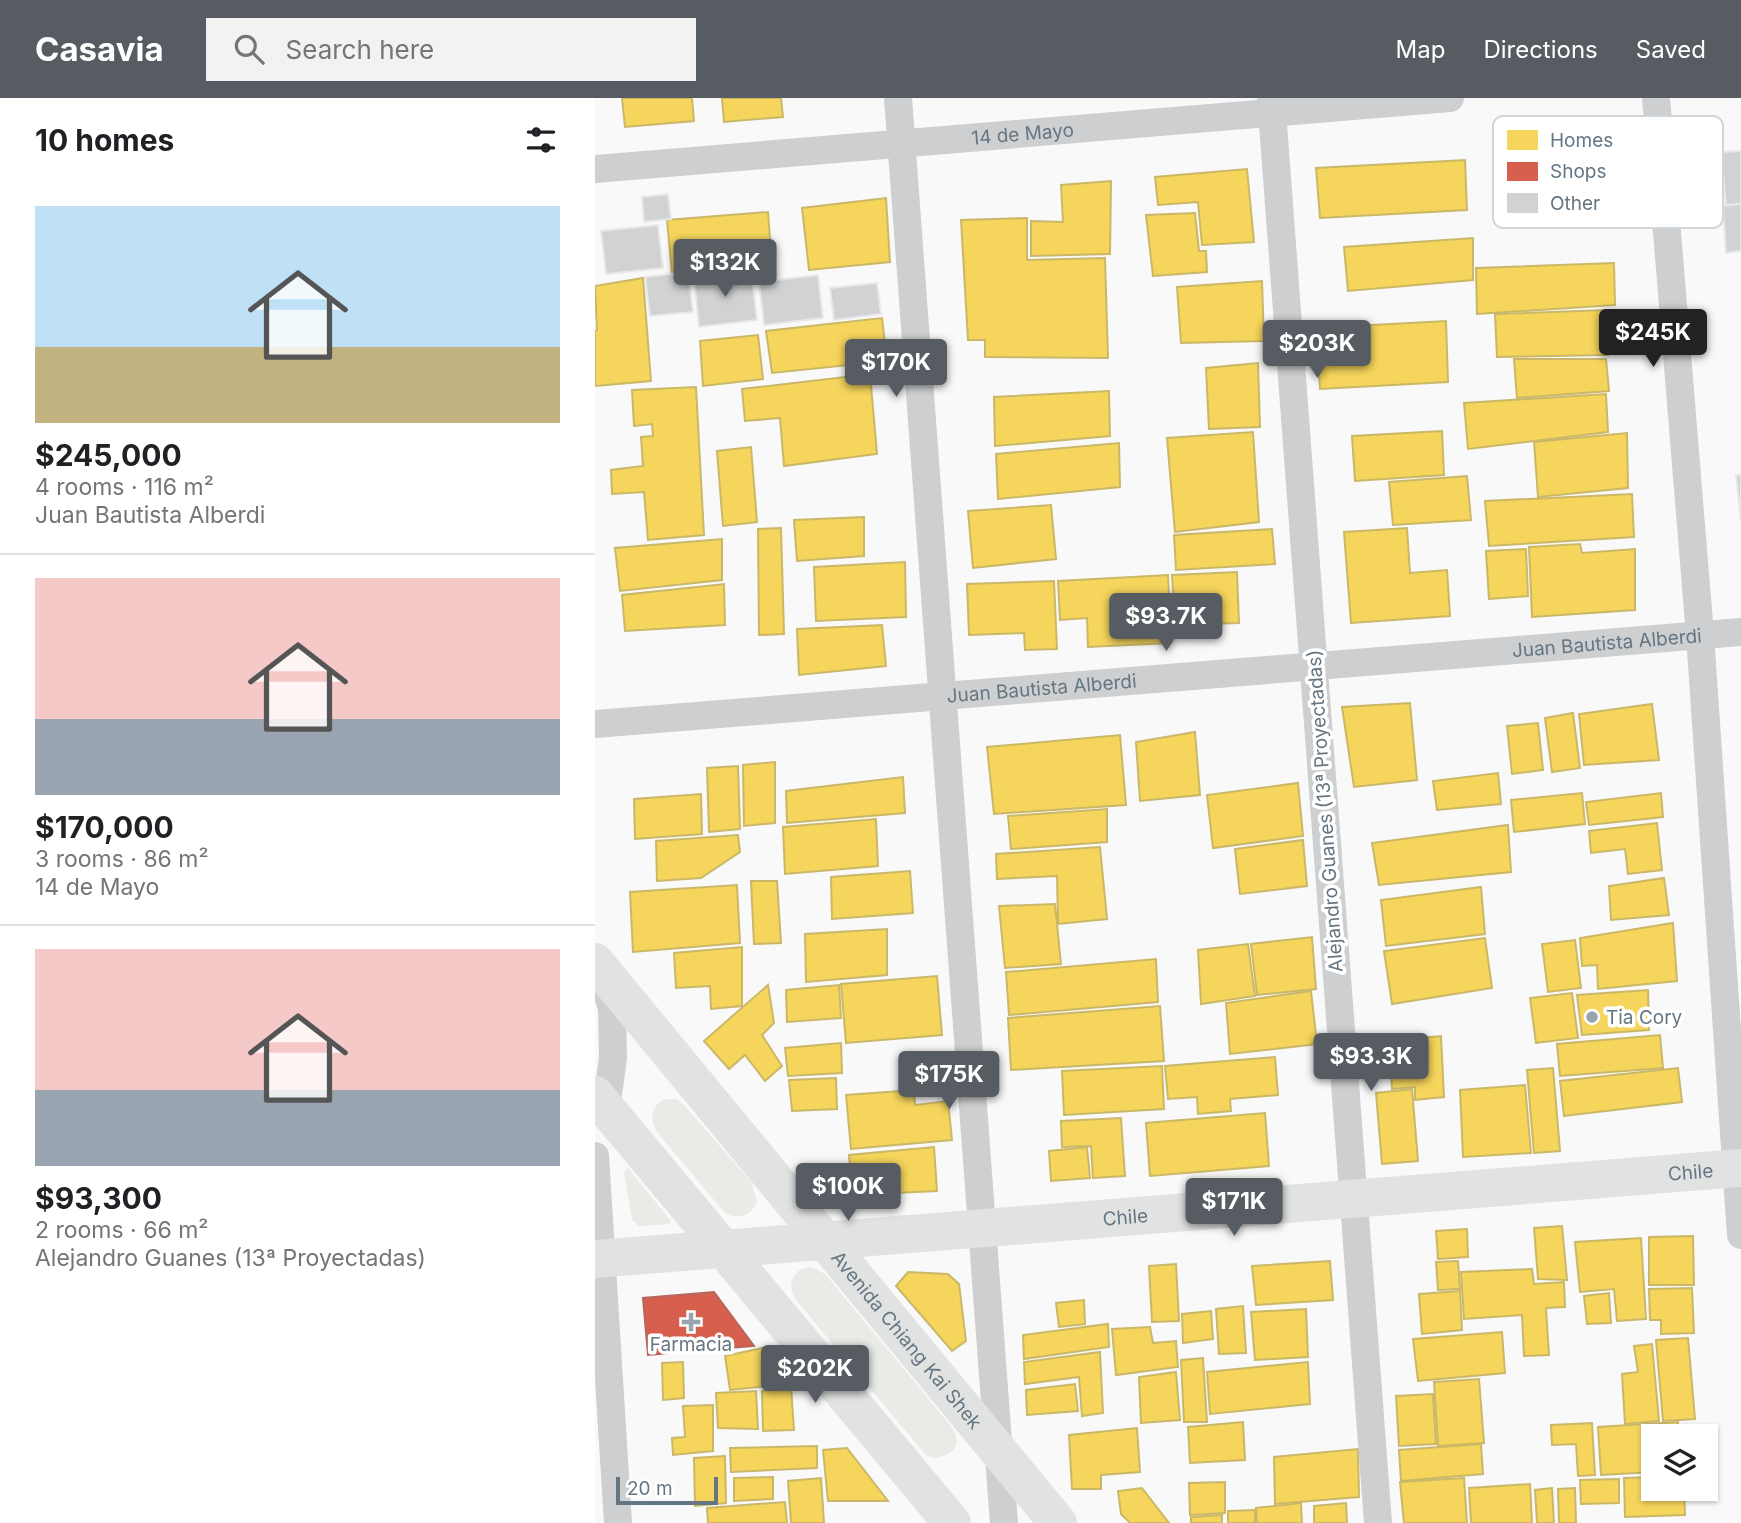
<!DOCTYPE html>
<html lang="en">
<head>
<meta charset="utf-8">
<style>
	body { margin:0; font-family:Inter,sans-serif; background:#f2f2f2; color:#202124; height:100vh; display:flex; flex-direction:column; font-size:26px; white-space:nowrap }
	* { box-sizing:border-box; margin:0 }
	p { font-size:23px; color:#757577 }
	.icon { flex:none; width:38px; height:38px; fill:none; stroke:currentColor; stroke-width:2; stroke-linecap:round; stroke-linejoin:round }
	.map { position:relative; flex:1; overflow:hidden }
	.side { display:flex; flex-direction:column; background:#fff; width:595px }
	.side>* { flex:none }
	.buttons { position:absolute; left:1046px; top:1326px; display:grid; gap:14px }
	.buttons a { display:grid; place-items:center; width:77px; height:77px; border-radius:0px; background:#fff; box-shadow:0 2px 5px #0004; font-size:35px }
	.scale { position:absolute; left:21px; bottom:18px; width:102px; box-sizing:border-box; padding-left:7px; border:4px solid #657683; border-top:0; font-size:19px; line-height:24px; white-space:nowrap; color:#657683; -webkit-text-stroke:5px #fff; paint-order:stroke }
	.price { position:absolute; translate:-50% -60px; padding:0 16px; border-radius:7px; background:#565c61; color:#fff; font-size:23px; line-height:46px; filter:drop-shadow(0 2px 4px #0008) }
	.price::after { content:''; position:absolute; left:50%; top:42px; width:21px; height:16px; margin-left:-10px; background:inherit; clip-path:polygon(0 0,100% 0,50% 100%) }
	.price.selected { background:#222; color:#fff }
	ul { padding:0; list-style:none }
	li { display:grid; align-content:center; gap:14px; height:371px; padding:0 35px }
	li+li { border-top:2px solid #e0e0e0 }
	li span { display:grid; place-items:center; height:217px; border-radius:0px; color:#555 }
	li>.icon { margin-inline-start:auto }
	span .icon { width:126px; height:126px; fill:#fffc; stroke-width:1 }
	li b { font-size:30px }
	h2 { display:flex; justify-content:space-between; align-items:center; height:84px; padding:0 35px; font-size:30px }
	header { display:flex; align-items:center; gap:42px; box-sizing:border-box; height:98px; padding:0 35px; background:#565c61; color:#fff }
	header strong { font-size:33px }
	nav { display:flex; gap:38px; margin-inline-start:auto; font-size:24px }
	.search { width:490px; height:63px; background:#f2f2f2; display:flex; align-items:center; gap:18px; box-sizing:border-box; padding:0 24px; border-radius:0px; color:#757577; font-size:26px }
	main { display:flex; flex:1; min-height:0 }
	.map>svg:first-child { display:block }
</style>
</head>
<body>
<header>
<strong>Casavia</strong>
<div class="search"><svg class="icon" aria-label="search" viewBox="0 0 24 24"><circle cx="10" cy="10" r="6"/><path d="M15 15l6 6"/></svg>Search here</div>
<nav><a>Map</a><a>Directions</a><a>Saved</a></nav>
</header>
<main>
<section class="side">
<h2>10 homes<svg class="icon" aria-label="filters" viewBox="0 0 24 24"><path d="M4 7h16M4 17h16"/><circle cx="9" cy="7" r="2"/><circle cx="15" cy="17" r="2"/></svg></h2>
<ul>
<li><span style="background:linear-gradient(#bfe0f5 65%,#c2b280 0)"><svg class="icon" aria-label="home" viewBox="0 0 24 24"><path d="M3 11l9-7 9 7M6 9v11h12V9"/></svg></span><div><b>$245,000</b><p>4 rooms · 116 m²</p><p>Juan Bautista Alberdi</p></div></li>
<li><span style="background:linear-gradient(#f6c9c9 65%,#9aa5b1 0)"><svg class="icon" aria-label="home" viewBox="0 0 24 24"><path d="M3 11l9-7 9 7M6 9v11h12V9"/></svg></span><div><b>$170,000</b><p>3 rooms · 86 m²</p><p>14 de Mayo</p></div></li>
<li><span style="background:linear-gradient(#f6c9c9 65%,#9aa5b1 0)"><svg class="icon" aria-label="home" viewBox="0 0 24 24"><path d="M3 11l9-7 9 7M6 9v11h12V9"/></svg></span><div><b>$93,300</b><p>2 rooms · 66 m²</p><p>Alejandro Guanes (13ª Proyectadas)</p></div></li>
</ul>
</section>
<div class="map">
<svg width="1146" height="1425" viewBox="0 0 1146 1425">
	<rect width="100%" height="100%" fill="#f9f9f9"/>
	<!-- green -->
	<g fill="#e8ebe6">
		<path d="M71,1001H82L90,1008L157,1085L162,1104C156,1118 143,1122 130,1115L62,1034C54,1021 56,1007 71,1001Z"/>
		<polygon points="32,1069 76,1123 74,1126 44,1128 37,1122 29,1075"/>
		<path d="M216,1169L230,1176L356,1328C369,1348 357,1359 337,1360L330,1356L201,1202C193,1191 195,1179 206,1171Z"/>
	</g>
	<!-- homes -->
	<g fill="#f6d55c" stroke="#cab868" stroke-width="2">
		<polygon points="27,0 97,0 99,23 30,29"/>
		<polygon points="127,0 186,0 188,19 129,24"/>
		<polygon points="870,62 872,112 725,120 721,70"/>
		<polygon points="652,71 659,144 607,147 603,104 563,107 560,79"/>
		<polygon points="516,83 515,156 436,158 436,123 468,124 466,87"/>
		<polygon points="291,100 295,164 214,172 207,110"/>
		<polygon points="173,114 177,168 77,176 72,122"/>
		<polygon points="600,115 604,153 611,153 612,174 558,178 551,117"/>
		<polygon points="432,120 432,162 510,160 513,260 390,259 390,242 373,242 366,122"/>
		<polygon points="878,140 878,182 753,193 749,149"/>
		<polygon points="1019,165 1020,207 882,216 881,170"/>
		<polygon points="48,180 56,283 0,288 0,233 2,232 0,188"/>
		<polygon points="667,183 669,243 586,245 582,189"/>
		<polygon points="1011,212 1013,257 902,259 900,216"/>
		<polygon points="287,220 292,263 177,275 171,233"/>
		<polygon points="851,223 853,284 725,291 721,230"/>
		<polygon points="163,237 168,281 108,288 105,243"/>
		<polygon points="919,261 1011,261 1014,293 922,300"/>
		<polygon points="663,265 665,329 614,331 611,270"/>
		<polygon points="275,276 282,356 189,368 185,320 150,323 147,291"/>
		<polygon points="101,289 109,437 53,442 49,394 17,396 16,372 48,368 46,339 58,338 57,326 39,328 37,292"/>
		<polygon points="514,293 515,338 400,348 399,299"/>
		<polygon points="1011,296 1013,334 873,351 869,305"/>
		<polygon points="847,333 849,377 760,383 757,338"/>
		<polygon points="658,334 664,424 580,434 572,340"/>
		<polygon points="1032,335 1033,390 943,399 939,344"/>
		<polygon points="524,345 525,389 403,401 401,356"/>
		<polygon points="156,349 162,424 128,428 122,353"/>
		<polygon points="872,378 876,422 798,427 794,384"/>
		<polygon points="1037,396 1039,439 894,448 890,403"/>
		<polygon points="456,407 461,461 378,470 373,413"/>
		<polygon points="269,419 269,458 202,463 199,422"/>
		<polygon points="186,430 189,536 164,537 163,431"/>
		<polygon points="812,430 815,475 852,472 855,518 756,525 749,434"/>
		<polygon points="677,431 680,466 581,472 579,437"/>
		<polygon points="127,441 127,482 25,493 20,450"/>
		<polygon points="985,446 987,455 1040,451 1040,512 937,519 934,449"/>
		<polygon points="931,451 933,498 894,501 891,453"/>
		<polygon points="310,464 311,519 221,523 219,469"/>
		<polygon points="642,474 644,525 580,527 577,477"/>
		<polygon points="573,477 576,545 493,549 492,520 465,522 463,483"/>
		<polygon points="459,483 462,551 430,552 429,535 374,537 372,486"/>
		<polygon points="129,486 130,527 30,533 27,497"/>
		<polygon points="287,527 291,568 204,577 202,531"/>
		<polygon points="815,605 822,682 759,689 747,609"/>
		<polygon points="1057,606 1064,662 989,667 984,616"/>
		<polygon points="978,615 985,670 957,674 950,620"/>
		<polygon points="943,625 948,672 917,676 912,628"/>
		<polygon points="600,634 605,697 545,703 541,644"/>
		<polygon points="525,637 531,707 399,716 392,649"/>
		<polygon points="180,664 180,725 149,728 148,667"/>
		<polygon points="143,668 145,731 114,734 112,670"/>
		<polygon points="903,675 906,706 842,712 838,683"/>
		<polygon points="308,679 310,715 192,725 191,693"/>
		<polygon points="703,685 708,738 618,750 612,697"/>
		<polygon points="987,695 990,726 919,734 916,702"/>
		<polygon points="1066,695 1068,719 994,727 991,704"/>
		<polygon points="106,696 107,736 40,741 39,701"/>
		<polygon points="512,711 512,744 416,751 413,718"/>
		<polygon points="281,721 283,768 190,776 188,729"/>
		<polygon points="1062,725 1067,772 1033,776 1030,751 996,755 994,733"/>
		<polygon points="913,727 916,774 784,787 777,745"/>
		<polygon points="143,737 145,754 106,780 62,783 61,743"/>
		<polygon points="708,742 712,788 645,796 640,751"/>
		<polygon points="505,749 512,821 463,826 462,778 402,781 401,756"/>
		<polygon points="315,773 318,815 237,821 236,779"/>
		<polygon points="1069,780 1074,817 1016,822 1014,788"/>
		<polygon points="156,783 182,783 186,845 159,846"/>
		<polygon points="142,787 145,845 38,854 35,794"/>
		<polygon points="886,789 890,836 791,848 786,802"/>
		<polygon points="460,806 466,866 410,870 404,808"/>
		<polygon points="1078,825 1082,883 1003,891 1002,867 987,868 985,840"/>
		<polygon points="292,831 292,877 211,884 210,836"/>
		<polygon points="717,839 721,891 662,897 656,846"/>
		<polygon points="890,840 897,890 797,906 789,853"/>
		<polygon points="980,842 986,890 953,894 947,846"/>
		<polygon points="653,846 660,898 606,906 603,852"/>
		<polygon points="147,849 147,908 116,911 115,888 81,890 79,855"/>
		<polygon points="561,861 563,904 414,917 411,874"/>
		<polygon points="342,878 347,937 251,945 246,886"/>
		<polygon points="173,887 179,925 167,937 187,968 170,983 150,957 134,971 109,943"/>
		<polygon points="244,887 246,920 192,924 191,892"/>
		<polygon points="1053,892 1054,932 987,937 982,897"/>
		<polygon points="716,893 722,946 635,956 631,905"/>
		<polygon points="977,895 983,940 941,945 935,900"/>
		<polygon points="565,908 569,963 416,972 413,920"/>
		<polygon points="1065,937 1068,970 965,978 962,946"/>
		<polygon points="846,938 849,999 820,1002 820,989 797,991 794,943"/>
		<polygon points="246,945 247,975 193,978 190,950"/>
		<polygon points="680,959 683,997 635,1001 636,1013 603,1016 602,999 573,1001 570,968"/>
		<polygon points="567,968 569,1011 469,1017 467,973"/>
		<polygon points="958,970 965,1053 939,1055 932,972"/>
		<polygon points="1083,970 1087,1004 969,1018 965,983"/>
		<polygon points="241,980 242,1011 197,1013 194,982"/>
		<polygon points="930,987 936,1055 868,1059 865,992"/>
		<polygon points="817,991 823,1063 787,1066 781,995"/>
		<polygon points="319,992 320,1007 353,1003 357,1042 256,1051 251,997"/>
		<polygon points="670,1015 674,1068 555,1078 551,1025"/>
		<polygon points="526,1020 530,1078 498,1080 496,1048 467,1049 466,1023"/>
		<polygon points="339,1049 342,1093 257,1097 254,1057"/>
		<polygon points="492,1049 495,1080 456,1083 454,1053"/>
		<polygon points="967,1128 972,1182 943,1181 939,1130"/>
		<polygon points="872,1131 873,1159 843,1161 841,1133"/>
		<polygon points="1098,1138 1099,1187 1054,1187 1054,1139"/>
		<polygon points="1046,1140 1051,1221 1022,1223 1019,1191 985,1194 980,1144"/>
		<polygon points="735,1163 738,1202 661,1207 657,1168"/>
		<polygon points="863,1163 865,1191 843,1192 841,1164"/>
		<polygon points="581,1166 584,1223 557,1224 554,1168"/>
		<polygon points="937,1171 939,1186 969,1184 970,1209 951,1210 954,1257 929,1258 927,1217 869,1221 866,1174"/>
		<polygon points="313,1174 353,1176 364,1186 371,1243 357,1253 301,1188"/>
		<polygon points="1097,1190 1099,1235 1066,1236 1066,1222 1055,1222 1054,1191"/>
		<polygon points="865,1193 867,1232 827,1236 824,1196"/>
		<polygon points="1014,1195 1016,1225 992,1226 989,1198"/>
		<polygon points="489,1202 490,1226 464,1229 461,1205"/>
		<polygon points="648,1208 651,1255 624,1256 621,1211"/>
		<polygon points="711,1211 713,1259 660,1262 656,1214"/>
		<polygon points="616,1213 618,1241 588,1245 587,1216"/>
		<polygon points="513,1226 514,1249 429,1261 428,1237"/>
		<polygon points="555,1229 558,1245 581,1243 583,1269 521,1277 517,1231"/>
		<polygon points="907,1234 910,1275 823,1283 818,1241"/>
		<polygon points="1093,1240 1100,1321 1068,1323 1061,1242"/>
		<polygon points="1057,1246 1064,1323 1030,1326 1027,1276 1043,1274 1039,1248"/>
		<polygon points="172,1249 202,1285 135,1292 130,1258"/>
		<polygon points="505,1254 508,1315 487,1318 484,1279 430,1286 429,1264"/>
		<polygon points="608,1260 612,1324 589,1324 586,1262"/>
		<polygon points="88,1264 89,1300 68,1302 67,1265"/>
		<polygon points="713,1264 715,1306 615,1316 612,1274"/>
		<polygon points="581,1274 585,1322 546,1325 544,1279"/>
		<polygon points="884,1281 889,1345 843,1348 839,1284"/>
		<polygon points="480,1286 483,1313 432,1317 431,1292"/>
		<polygon points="196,1288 199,1332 168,1333 167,1293"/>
		<polygon points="161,1293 163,1331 123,1330 121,1295"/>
		<polygon points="838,1296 841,1346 804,1348 801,1298"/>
		<polygon points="118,1307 118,1353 78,1357 77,1340 90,1339 88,1308"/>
		<polygon points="648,1324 650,1362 595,1365 593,1329"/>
		<polygon points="1083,1324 1084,1339 1059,1339 1059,1374 1006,1377 1003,1329"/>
		<polygon points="997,1325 1000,1377 983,1378 981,1346 957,1347 956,1327"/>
		<polygon points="542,1330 545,1374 506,1377 506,1391 477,1391 474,1337"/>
		<polygon points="886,1346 888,1376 806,1383 804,1352"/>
		<polygon points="222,1348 222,1370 136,1374 135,1350"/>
		<polygon points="252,1350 293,1403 233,1403 228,1352"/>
		<polygon points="763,1351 764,1399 680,1406 679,1359"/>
		<polygon points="130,1358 131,1405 100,1408 99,1360"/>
		<polygon points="178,1379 178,1401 139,1403 139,1380"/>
		<polygon points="1059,1379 1059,1391 1089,1391 1090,1417 1030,1419 1029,1380"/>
		<polygon points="226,1380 229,1425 196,1425 193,1383"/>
		<polygon points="869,1380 872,1425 809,1425 805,1384"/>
		<polygon points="1024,1381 1024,1405 986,1406 985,1382"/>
		<polygon points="630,1384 630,1415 595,1417 594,1385"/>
		<polygon points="935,1386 937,1425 876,1425 874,1390"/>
		<polygon points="547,1390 574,1425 535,1425 526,1416 523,1393"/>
		<polygon points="957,1390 959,1425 942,1425 940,1392"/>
		<polygon points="980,1390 981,1425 964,1425 963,1391"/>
		<polygon points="190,1404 192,1425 113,1425 112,1410"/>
		<polygon points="706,1405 707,1425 662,1425 661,1410"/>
		<polygon points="751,1405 752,1425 719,1425 719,1408"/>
		<polygon points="660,1412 660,1425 633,1425 633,1413"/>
		<polygon points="627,1417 627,1425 596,1425 596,1419"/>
	</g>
	<!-- shops -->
	<polygon fill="#d6604d" stroke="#b4675d" stroke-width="2" points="119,1194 159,1248 53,1257 48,1200"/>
	<!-- building -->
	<g fill="#d0d2d3" stroke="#e8e8e8" stroke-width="2">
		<polygon points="1146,53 1146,106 1131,107 1126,54"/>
		<polygon points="73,96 76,121 49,124 47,99"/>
		<polygon points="1146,106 1146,153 1131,155 1128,108"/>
		<polygon points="63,127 68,170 11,176 6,133"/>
		<polygon points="156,173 162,222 104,229 99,179"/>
		<polygon points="93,174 98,214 55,218 50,179"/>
		<polygon points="223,177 228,220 169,227 164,184"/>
		<polygon points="282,185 286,216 239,222 235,190"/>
		<polygon points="1141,377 1146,377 1146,423"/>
	</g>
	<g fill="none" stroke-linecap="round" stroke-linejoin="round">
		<!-- street -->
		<g stroke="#cecfd0" stroke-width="28">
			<polyline points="303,0 409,1425"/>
			<polyline points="676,0 783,1425"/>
			<polyline points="1061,0 1105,537 1146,1137"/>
			<path id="s1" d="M0,71L855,0"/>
			<path id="s2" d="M0,626L1146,534"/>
			<polyline points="7,879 17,910 18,960 11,1010"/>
			<polyline points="0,1058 23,1425"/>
		</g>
		<!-- secondary -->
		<g stroke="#e1e2e2" stroke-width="38">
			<path id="s3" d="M0,864L463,1425"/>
			<polyline points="0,997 357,1425"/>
			<path id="s4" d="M0,1161L1146,1070"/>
		</g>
	</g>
	<!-- markers -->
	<g fill="#99a4ac" stroke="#fff" stroke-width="2.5">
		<circle cx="997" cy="919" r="7"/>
		<path d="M92.5 1213.5h7v7h7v7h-7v7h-7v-7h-7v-7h7z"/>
	</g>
	<g text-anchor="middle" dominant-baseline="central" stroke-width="7" stroke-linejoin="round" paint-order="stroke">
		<!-- street labels -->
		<g font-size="19" fill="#657683" stroke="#fff">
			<text stroke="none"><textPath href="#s1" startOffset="429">14 de Mayo</textPath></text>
			<text stroke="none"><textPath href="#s2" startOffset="1015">Juan Bautista Alberdi</textPath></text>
			<text stroke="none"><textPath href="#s2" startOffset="448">Juan Bautista Alberdi</textPath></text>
			<text transform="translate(730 713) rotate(-94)">Alejandro Guanes (13ª Proyectadas)</text>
			<text stroke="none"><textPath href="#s4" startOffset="1099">Chile</textPath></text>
			<text stroke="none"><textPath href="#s4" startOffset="532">Chile</textPath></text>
			<text stroke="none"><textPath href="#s3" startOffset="490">Avenida Chiang Kai Shek</textPath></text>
		</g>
		<!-- poi labels -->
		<g font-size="19" fill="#657683" stroke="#fff" text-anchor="start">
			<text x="1011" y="919">Tia Cory</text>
			<text x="96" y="1246" text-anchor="middle">Farmacia</text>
		</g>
	</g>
	<!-- legend -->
	<rect x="898" y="18" width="230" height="112" rx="10" fill="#fff" stroke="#d1d6da" stroke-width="2"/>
	<rect x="912" y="32" width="31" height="20" fill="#f6d55c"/>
	<rect x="912" y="64" width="31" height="19" fill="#d6604d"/>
	<rect x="912" y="95" width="31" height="20" fill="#d0d2d3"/>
	<g font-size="19" fill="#657683">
		<text x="955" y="49">Homes</text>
		<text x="955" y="80">Shops</text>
		<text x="955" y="112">Other</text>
	</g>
</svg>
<div class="buttons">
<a><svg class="icon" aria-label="layers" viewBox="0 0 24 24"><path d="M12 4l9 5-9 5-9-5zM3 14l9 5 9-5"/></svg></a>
</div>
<div class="scale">20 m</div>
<b class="price" style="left:130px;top:201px">$132K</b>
<b class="price selected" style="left:1058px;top:271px">$245K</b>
<b class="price" style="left:722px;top:282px">$203K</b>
<b class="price" style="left:301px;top:301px">$170K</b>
<b class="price" style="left:571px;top:555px">$93.7K</b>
<b class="price" style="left:776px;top:995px">$93.3K</b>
<b class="price" style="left:354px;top:1013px">$175K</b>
<b class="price" style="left:253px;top:1125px">$100K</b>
<b class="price" style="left:639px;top:1140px">$171K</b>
<b class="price" style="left:220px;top:1307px">$202K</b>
</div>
</main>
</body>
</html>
